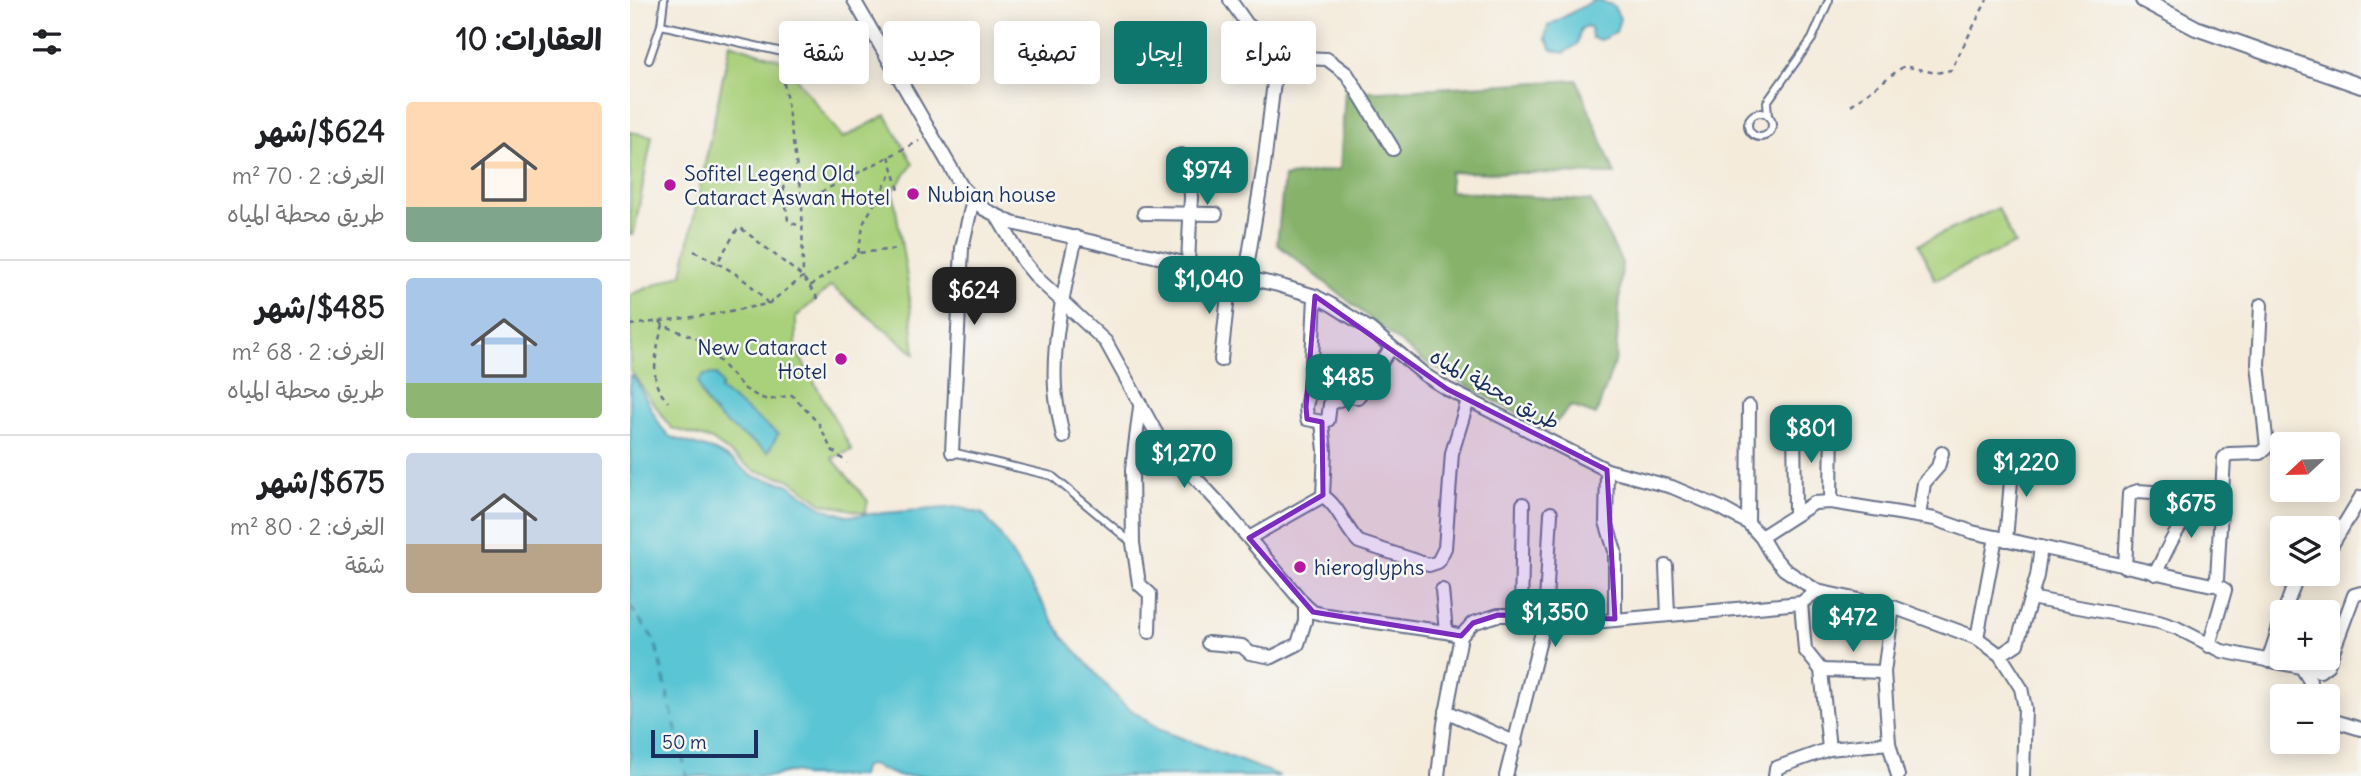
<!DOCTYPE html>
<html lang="ar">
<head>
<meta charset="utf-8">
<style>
	body { margin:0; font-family:Delius,"Playpen Sans Arabic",sans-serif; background:#f2f2f2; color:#202124; direction:rtl; height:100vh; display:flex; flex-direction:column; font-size:26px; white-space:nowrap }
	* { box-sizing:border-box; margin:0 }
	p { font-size:23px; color:#757577 }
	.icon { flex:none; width:38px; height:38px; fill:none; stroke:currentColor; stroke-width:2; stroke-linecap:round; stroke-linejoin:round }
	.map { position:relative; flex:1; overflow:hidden; direction:ltr }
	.sheet { display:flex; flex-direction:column; background:#fff; width:630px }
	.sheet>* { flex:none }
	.banner { position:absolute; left:21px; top:21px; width:665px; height:63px; direction:rtl; display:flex; gap:14px }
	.needle { width:46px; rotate:248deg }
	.tools { position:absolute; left:1640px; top:432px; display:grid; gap:14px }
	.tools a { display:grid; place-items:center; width:70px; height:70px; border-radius:7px; background:#fff; box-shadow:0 4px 18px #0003; font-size:35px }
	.scale { position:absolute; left:21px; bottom:18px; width:107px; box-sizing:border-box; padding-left:7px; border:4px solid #1b2f5e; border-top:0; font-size:19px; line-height:24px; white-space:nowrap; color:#1b2f5e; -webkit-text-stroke:5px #f6f6f2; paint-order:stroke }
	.price { position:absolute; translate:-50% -60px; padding:0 16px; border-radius:14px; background:#0f766e; color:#fff; font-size:23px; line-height:46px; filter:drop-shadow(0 2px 4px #0008) }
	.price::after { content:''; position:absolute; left:50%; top:42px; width:21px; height:16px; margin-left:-10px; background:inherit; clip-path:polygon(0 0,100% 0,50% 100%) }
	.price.active { background:#222; color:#fff }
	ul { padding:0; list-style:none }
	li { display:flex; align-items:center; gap:21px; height:175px; padding:0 28px }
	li+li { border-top:2px solid #e0e0e0 }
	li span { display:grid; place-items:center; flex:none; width:196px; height:140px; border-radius:7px; color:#555 }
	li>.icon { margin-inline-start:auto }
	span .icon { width:84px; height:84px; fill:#fffc; stroke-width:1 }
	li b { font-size:30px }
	h2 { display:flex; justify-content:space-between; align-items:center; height:84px; padding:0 28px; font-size:30px }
	.chip { padding:0 24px; border-radius:7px; background:#fff; box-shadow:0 4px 18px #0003; font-size:24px; line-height:63px }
	.chip.active { background:#0f766e; color:#fff }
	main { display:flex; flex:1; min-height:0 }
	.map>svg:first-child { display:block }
</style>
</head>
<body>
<main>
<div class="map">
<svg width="1731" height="776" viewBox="0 0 1731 776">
	<rect width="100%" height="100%" fill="#f6f6f2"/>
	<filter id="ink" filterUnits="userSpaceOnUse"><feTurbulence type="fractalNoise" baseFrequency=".0143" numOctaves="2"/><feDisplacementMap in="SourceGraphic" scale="14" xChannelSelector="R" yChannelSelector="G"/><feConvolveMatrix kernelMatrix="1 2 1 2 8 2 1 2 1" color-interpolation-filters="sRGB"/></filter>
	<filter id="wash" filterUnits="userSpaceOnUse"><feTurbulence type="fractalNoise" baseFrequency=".00686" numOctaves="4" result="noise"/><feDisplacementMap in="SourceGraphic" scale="28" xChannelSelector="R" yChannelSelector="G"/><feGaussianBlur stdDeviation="1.57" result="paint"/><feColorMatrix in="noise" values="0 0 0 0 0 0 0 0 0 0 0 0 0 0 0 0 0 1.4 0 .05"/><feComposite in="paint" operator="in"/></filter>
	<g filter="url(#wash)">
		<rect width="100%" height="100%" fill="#f4ebdb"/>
		<!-- green -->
		<g fill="#a9d07a" stroke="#62806c" stroke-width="2">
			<polygon points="100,43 152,60 213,138 256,115 283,164 263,191 278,284 285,354 201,286 166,317 166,350 222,450 202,458 238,501 235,513 192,503 159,479 125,471 82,440 41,428 0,370 0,295 52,274"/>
			<polygon points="0,132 22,136 4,233 0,235"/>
			<polygon points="1368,208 1385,244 1305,280 1289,244"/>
		</g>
		<!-- forest -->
		<polygon fill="#86b26a" stroke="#507064" stroke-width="2" points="947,80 985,174 820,172 820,191 961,201 992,263 986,358 966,415 941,406 918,431 792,360 647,244 654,177 710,169 715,91 752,91"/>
		<!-- water -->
		<g fill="#5ac5d4" stroke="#3a7a99" stroke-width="2">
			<polygon points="964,0 983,5 990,18 986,32 971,40 962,38 961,28 957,26 951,29 947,44 934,53 922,50 915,38 918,26"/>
			<path d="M86,374L92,385L90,390L148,434L138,452C112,434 73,416 68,381L74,375Z"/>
			<path d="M0,375L5,378L31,427L40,437L85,451L104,461L122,476L157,484L193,508L217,516L328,507L353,514L370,535L434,638L492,703L528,729L650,776H268L241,765L234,766L231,776H174C165,769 154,772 145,776H0Z"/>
		</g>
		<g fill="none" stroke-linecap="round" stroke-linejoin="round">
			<!-- ferry -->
			<polyline stroke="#2e5c81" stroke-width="2" stroke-dasharray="9 7" stroke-linecap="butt" points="0,606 25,641 57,776"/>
		</g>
	</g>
	<g filter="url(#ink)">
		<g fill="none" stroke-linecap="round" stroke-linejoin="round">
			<!-- service casing -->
			<g stroke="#67718a" stroke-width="10">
				<g id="service">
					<polyline points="31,25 157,53"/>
					<polyline points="19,60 31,25 34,0"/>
					<circle cx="1130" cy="125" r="12"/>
					<polyline points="1138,116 1137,102 1182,39 1199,0"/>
					<polyline points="322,452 422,476 501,542"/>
				</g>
			</g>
			<!-- minor casing -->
			<g stroke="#67718a" stroke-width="16">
				<g id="minor">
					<polyline points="224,0 332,187 354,209 382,223 648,285 685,296 702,305 740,329 795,375 817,389 977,470 1042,487 1089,507 1118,523 1131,537 1141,554 1154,569 1187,591 1263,607 1347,638 1370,655 1391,688 1395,708 1393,776"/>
					<polyline points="600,0 617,24 642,43 647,57 634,165 615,279"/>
					<polyline points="647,57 697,59 717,74 763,149"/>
					<polyline points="551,155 560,182 561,197 558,265"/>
					<polyline points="514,213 586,214"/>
					<polyline points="368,218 394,262 408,279 476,342 530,440 588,502 675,605 683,612 697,615 816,632 831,636"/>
					<polyline points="685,296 681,383 676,407 677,419 692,422"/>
					<polyline points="591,360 600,276"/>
					<polyline points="510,407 502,470 503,543 509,584 520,594 519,632"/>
					<polyline points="1164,416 1165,514"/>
					<path d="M433,437C430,421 426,404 425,388C422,338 435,286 446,237"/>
					<polyline points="322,452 332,248 343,199"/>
					<polyline points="977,470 976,522 985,551 985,619"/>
					<polyline points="693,496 695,451 692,422 698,420 700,404 718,396 728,397 761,348"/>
					<polyline points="1201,502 1202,419"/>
					<polyline points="1289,516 1294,483 1308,467 1312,453"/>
					<polyline points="1118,523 1119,406"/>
					<polyline points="1131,537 1184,503 1201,502 1305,519 1342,532 1582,585 1587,579 1594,458 1599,454 1630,453 1637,447 1628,364 1631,305"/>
					<path d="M619,538L693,496C709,506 715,529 729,542L799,565L808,562L815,548L822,453L838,400"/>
					<polyline points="1376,540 1383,457"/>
					<polyline points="1698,551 1731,497"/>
					<polyline points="1036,566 1038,615"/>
					<polyline points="1495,567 1499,494 1508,491 1591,497"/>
					<path d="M1525,574C1540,545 1551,510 1584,500"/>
					<polyline points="812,590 816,632"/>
					<polyline points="1400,598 1529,622 1547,628 1592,651 1690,671 1698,665 1724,595 1731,593"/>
					<polyline points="1171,603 1175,650 1191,670 1199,749"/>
					<polyline points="1263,607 1254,672 1259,743 1268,776"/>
					<polyline points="1654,612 1668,574"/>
					<polyline points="891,615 893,504"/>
					<polyline points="1347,638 1366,537"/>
					<polyline points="578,643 612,646 620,653 642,657 668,644 675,621 675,605"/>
					<polyline points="1579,646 1595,590 1585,584"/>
					<polyline points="1370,655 1387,644 1407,576 1411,547"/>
					<polyline points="1638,661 1652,618"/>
					<polyline points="1672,668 1680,681 1678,696"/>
					<polyline points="1191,670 1254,672"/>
					<polyline points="816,711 886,743"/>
					<polyline points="1698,719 1731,729"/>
					<polyline points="808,776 814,724 831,636 843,623 868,615 891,615 915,620 963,622 1171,603 1187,591"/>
					<polyline points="876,776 915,620 921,513"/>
					<polyline points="1145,776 1146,768 1199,749 1259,743"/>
				</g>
			</g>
			<!-- tertiary casing -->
			<g stroke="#67718a" stroke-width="18">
				<polyline id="tertiary" points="1513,0 1566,28 1731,86"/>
			</g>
			<!-- path -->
			<g stroke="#67718a" stroke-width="2.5" stroke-dasharray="5 5" stroke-linecap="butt">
				<polyline points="151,63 172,202"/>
				<polyline points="1221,105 1274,66 1306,73 1321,70 1357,0"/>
				<polyline points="259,156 269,190"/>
				<polyline points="168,176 156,179 153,184 158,220 161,223 171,226"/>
				<polyline points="64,251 87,263"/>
				<polyline points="228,253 234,222 263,171"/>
				<polyline points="180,286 228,253 267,249"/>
				<polyline points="138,304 173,277 172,202 289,141"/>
				<polyline points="30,321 33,325 70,340 115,389 129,397 138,400 162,395 189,424 201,449 217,463"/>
				<path d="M0,325L79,315L138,304C125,286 106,273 87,263L108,228L112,229L173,277L191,303"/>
				<path d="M33,325C28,340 21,374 28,388C30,393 35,398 38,402"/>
			</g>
			<!-- service -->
			<use href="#service" stroke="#fff" stroke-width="6"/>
			<!-- minor -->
			<use href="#minor" stroke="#fff" stroke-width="12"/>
			<!-- tertiary -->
			<use href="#tertiary" stroke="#fff" stroke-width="14"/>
		</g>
	</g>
	<!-- marked area -->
	<path fill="#7b2cbf" fill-opacity="0.2" stroke="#7b2cbf" stroke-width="5" stroke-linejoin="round" d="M685,296L817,389L977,470L985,619L868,615L843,623L831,636L683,612L619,538L693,495L692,422L677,419L676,407Z"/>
	<!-- markers -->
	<g fill="#b5179e" stroke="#f6f6f2" stroke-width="2.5">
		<circle cx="40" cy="185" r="7"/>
		<circle cx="283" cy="194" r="7"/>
		<circle cx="211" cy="359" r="7"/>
		<circle cx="670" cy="567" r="7"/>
	</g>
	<g text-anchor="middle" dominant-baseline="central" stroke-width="5" stroke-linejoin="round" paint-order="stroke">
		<!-- poi labels -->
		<g font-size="21" fill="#1b2f5e" stroke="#f6f6f2" text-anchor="start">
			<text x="54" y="173">Sofitel Legend Old<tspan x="54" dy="24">Cataract Aswan Hotel</tspan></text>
			<text x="297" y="194">Nubian house</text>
			<text x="197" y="347" text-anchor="end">New Cataract<tspan x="197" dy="24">Hotel</tspan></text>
			<text x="684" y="567">hieroglyphs</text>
		</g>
		<!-- street labels -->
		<g font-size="21" fill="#1b2f5e" stroke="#f6f6f2">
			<text transform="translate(865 389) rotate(29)">طريق محطة المياه</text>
		</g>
	</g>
</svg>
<div class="tools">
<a><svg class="needle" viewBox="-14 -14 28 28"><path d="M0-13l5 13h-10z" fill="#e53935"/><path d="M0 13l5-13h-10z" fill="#757577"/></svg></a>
<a><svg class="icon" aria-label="layers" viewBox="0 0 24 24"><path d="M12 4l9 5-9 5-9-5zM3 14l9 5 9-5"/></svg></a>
<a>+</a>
<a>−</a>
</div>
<div class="scale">50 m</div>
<b class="price" style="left:577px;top:207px">$974</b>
<b class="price" style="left:579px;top:316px">$1,040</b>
<b class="price active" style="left:344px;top:327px">$624</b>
<b class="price" style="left:718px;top:414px">$485</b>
<b class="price" style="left:1181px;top:465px">$801</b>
<b class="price" style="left:554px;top:490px">$1,270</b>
<b class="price" style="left:1396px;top:499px">$1,220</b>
<b class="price" style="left:1561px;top:540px">$675</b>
<b class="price" style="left:925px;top:649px">$1,350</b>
<b class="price" style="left:1223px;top:654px">$472</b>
<div class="banner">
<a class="chip">شراء</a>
<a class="chip active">إيجار</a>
<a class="chip">تصفية</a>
<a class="chip">جديد</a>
<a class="chip">شقة</a>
</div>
</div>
<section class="sheet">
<h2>العقارات: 10<svg class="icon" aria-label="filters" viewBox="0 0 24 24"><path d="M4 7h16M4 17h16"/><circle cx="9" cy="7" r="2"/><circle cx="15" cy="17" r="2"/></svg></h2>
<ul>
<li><span style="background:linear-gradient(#ffd9b3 75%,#7fa58c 0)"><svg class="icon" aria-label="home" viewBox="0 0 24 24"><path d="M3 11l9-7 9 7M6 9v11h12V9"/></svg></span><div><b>$624/شهر</b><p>الغرف: 2 · 70 m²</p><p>طريق محطة المياه</p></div></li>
<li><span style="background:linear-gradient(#a9c7e8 75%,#8fb573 0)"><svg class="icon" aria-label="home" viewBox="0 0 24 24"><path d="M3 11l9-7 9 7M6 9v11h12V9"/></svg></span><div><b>$485/شهر</b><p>الغرف: 2 · 68 m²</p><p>طريق محطة المياه</p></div></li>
<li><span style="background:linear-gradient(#c9d6e8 65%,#b9a48a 0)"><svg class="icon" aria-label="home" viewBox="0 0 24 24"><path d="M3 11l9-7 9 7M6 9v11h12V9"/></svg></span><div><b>$675/شهر</b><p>الغرف: 2 · 80 m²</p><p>شقة</p></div></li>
</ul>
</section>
</main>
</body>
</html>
